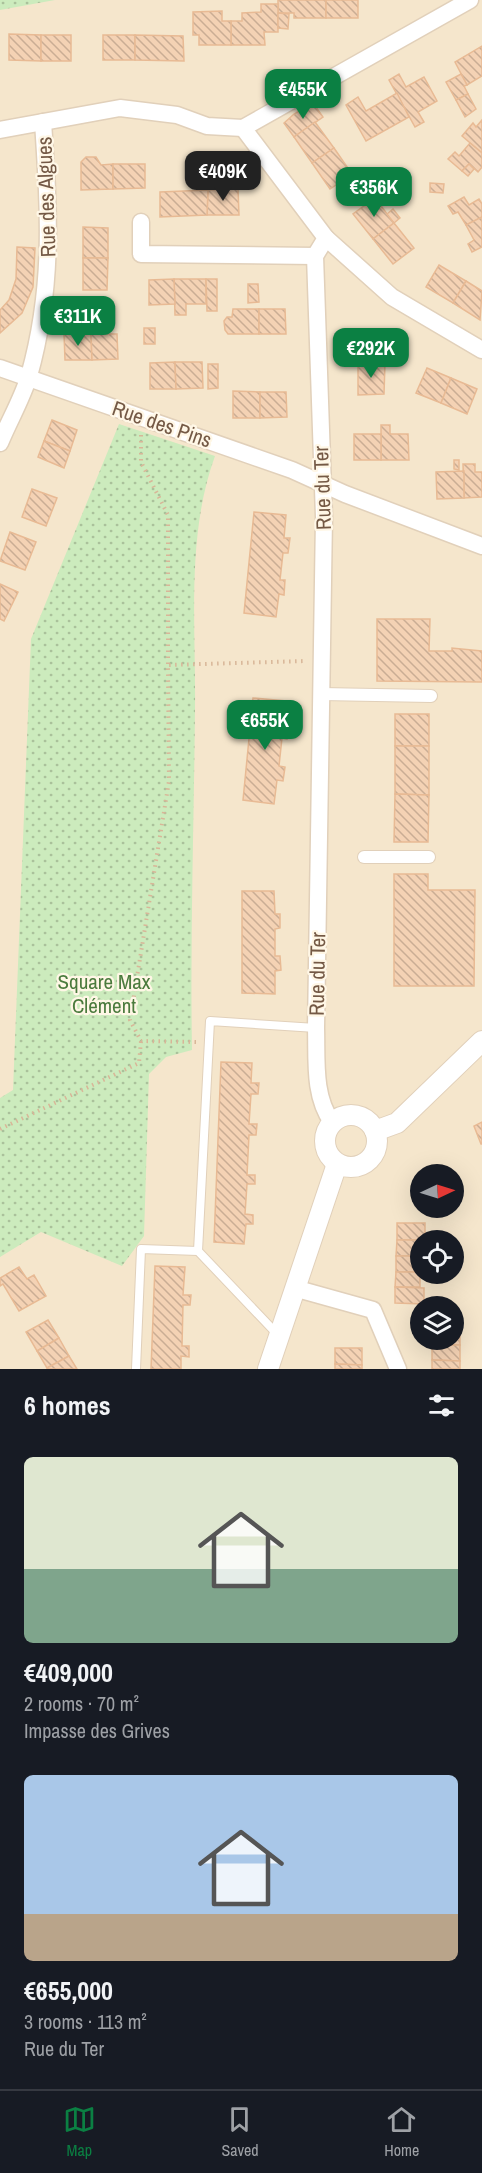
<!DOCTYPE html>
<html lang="en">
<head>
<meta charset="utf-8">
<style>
	body { margin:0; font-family:"Archivo Narrow",sans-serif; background:#20242c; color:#f1f3f6; height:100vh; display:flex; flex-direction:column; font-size:22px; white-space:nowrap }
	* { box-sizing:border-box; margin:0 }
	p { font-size:20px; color:#9ea1a6 }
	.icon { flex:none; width:33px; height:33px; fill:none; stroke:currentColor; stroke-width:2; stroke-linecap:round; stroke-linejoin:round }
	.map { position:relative; height:1369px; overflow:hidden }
	.panel { display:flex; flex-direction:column; background:#171b24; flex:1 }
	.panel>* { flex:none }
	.needle { width:39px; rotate:86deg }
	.buttons { position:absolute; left:410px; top:1164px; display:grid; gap:12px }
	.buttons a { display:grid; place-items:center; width:54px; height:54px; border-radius:50%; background:#171b24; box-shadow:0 6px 24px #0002; font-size:30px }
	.price { position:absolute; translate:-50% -51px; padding:0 14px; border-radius:12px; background:#0b8043; color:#fff; font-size:20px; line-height:39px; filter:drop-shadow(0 2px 3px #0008) }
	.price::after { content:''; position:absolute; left:50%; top:36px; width:18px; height:14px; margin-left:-9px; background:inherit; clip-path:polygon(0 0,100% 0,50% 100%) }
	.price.active { background:#222; color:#fff }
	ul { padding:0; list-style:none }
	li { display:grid; align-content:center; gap:12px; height:318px; padding:0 24px }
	li span { display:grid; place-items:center; height:186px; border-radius:9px; color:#555 }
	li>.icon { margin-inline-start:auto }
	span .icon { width:108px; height:108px; fill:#fffc; stroke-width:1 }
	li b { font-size:26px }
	h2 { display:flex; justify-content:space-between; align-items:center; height:72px; padding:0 24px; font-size:26px }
	.tab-bar { display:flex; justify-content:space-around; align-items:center; height:84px; border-top:2px solid #363941; background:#171b24; font-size:16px; color:#9ea1a6 }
	.tab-bar a { display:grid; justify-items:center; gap:3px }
	.tab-bar .active { color:#0b8043 }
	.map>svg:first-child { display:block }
</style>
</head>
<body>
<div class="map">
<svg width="482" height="1369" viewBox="0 0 482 1369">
	<defs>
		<pattern id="park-dots" width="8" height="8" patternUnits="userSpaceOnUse" patternTransform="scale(1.5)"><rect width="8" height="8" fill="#ccebbd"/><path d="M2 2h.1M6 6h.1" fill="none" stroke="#aac19b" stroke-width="1.8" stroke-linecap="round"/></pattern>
		<pattern id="building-back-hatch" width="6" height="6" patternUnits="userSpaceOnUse" patternTransform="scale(1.5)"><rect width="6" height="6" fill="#f4d2b4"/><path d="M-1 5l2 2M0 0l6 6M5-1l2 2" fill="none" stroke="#caad94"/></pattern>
	</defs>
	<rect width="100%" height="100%" fill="#fdf3de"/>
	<!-- residential -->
	<path fill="#f5e6cc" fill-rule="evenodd" d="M0,0H482V1369H0ZM420,1174H453V1208H420ZM420,1240H453V1274H420ZM420,1306H453V1340H420Z"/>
	<!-- park -->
	<g fill="url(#park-dots)">
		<polygon points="0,0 55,0 0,10"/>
		<path d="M119,424L215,456C186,535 196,626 195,708C194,822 190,936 192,1050L166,1057L149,1074L144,1236L122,1266L41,1232L0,1257V1098L13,1090L31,639Z"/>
	</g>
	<!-- building -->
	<g fill="url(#building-back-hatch)" stroke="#e8ba94" stroke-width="1.5">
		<polygon points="278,0 326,0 326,18 294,18 294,13 278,13"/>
		<rect x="326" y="0" width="32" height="18"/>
		<polygon points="261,4 278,4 278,32 264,32 265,45 231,45 231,21 242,21 242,13 261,12"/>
		<polygon points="222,11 222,21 231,21 231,45 199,45 199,35 193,35 193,12"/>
		<polygon points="278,13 289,14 288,29 278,28"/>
		<polygon points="9,34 41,35 41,61 9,60"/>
		<rect x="41" y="35" width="30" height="26"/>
		<rect x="103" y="35" width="32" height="25"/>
		<polygon points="135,35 183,36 184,61 135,60"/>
		<polygon points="482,46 482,76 467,85 455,62"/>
		<polygon points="399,74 406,87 424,77 437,101 418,112 424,122 415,127 389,80"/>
		<polygon points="461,74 467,85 464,86 468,94 456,100 446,82"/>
		<polygon points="397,93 409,117 366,141 346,105 358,97 366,111"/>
		<polygon points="468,94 476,109 465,117 456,100"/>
		<polygon points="313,103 323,117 294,137 284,123 294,114"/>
		<polygon points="482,120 482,153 462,136 473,123 476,127"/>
		<polygon points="315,122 334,148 312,163 294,137"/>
		<polygon points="470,143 482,153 482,167 478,172 469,164 462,171 448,159 455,152 459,156"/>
		<polygon points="334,148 352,174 330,189 312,163"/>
		<polygon points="86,157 96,157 101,165 113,164 113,189 81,190 81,162"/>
		<polygon points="113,164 145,164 145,188 113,189"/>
		<polygon points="469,164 474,169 468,176 462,171"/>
		<polygon points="364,183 370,192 351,205 344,197"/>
		<polygon points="430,183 444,184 443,193 430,192"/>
		<polygon points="238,189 239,215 207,215 208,190"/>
		<polygon points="208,190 207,215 160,217 160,192"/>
		<polygon points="464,197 469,205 479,199 482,204 482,217 466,225 458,212 453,214 448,206"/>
		<polygon points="375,198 394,223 373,239 353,214"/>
		<polygon points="393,209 400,218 394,223 387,214"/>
		<polygon points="482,217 482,247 472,252 468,244 474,240 466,225"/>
		<polygon points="394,223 414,248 393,264 373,239"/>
		<polygon points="83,227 108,228 108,258 83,258"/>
		<polygon points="17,247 35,248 33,287 22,313 0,333 0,310 9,300 16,279"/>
		<polygon points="83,258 108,258 107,290 83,290"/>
		<polygon points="439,265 466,281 453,303 426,287"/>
		<polygon points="174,279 206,279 206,304 186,304 186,315 175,315"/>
		<polygon points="174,279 175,304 149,305 149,280"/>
		<polygon points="206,279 217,279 217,311 207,311"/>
		<polygon points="466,281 482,291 480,320 453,303"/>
		<polygon points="248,284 258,284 259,302 248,303"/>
		<polygon points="233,309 259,309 259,334 228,334 225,330 224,321 227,317 232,317"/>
		<polygon points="259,309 285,309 286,334 259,334"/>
		<rect x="144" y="328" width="11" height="16"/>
		<rect x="358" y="331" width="27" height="32"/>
		<polygon points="64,334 91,334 92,360 65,360"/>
		<polygon points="91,334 117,334 118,359 92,360"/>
		<polygon points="175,362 176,389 150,389 150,363"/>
		<polygon points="175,362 202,362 203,388 176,389"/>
		<polygon points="358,363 385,363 384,394 358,395"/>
		<polygon points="208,364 218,364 218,388 208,389"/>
		<polygon points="427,368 451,378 441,403 416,393"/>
		<polygon points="451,378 477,389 467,414 441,403"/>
		<polygon points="233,391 260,392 260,418 233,418"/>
		<polygon points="260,392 286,392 287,417 260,418"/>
		<polygon points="52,420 77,430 70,451 44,441"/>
		<polygon points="381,425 390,425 390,434 408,434 409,460 381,460"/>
		<rect x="354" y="434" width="27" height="26"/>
		<polygon points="44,441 70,451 64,468 38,457"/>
		<polygon points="454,460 459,460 459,470 454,469"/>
		<polygon points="463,464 475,464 475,472 482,472 482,497 464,498"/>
		<polygon points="464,471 464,498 437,499 436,472"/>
		<polygon points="32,489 57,498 46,526 22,517"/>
		<polygon points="254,512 286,515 284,538 290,538 288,553 283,553 280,580 285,580 284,595 279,594 276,617 244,613"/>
		<polygon points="10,532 36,542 25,570 0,561"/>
		<polygon points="0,584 18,592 4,621 0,619"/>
		<polygon points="377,619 430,619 429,651 452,651 452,648 482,651 482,682 377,681"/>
		<polygon points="253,698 286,701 283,724 289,725 287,739 282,738 279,766 285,767 283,781 277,780 274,804 243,800"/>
		<rect x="395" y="714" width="34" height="32"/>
		<polygon points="395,746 429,746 429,795 395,794"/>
		<polygon points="395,794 429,795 428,842 394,842"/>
		<polygon points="394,874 428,874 428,890 475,890 474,986 394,986"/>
		<polygon points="242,891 274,891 275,914 280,914 280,928 275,929 275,956 280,956 281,970 275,971 275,994 242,993"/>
		<polygon points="221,1062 252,1063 251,1083 259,1083 258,1094 251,1094 249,1124 257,1124 256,1135 249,1135 247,1175 255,1175 255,1184 247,1184 245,1214 253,1215 253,1224 246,1224 244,1244 214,1242"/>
		<polygon points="482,1122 482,1144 481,1144 474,1126"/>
		<rect x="397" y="1223" width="28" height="17"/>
		<polygon points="397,1240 421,1240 420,1256 396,1256"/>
		<rect x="396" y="1256" width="24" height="16"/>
		<polygon points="155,1266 185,1267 183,1295 191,1295 190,1305 183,1305 182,1346 189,1346 189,1357 181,1356 181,1369 151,1369"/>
		<polygon points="19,1267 27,1279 34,1275 46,1296 19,1311 3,1284 0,1286 0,1278"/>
		<polygon points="396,1272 420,1272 420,1287 395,1287"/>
		<polygon points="395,1287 424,1288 424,1304 395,1303"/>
		<polygon points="48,1320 59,1338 37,1351 26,1332"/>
		<polygon points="453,1329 460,1330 460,1345 432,1345 432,1340 453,1340"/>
		<polygon points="59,1338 69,1356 47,1368 37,1351"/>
		<polygon points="432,1345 460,1345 460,1361 432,1360"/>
		<polygon points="335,1348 362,1348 362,1365 335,1364"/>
		<polygon points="69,1356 77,1369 48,1369 47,1368"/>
		<polygon points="432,1360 460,1361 460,1369 432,1369"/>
		<polygon points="335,1364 362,1365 362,1369 335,1369"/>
	</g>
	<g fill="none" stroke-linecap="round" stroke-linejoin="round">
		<!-- service casing -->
		<g stroke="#e1d0ba" stroke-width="10">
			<g id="service">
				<polyline points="278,1335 198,1251 210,1021 316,1028"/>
				<polyline points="136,1369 141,1249 198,1251"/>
			</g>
		</g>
		<!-- pedestrian casing -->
		<g stroke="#e1d0ba" stroke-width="14">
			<g id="pedestrian">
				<polyline points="321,694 431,696"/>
				<polyline points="364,857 429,857"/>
			</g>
		</g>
		<!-- minor casing -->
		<g stroke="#e1d0ba" stroke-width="19">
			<g id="minor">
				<path d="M243,128L326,238L315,256L324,517L316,1028C317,1059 313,1096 332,1122"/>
				<polyline points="243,128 470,0"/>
				<polyline points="0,130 120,108 177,115 207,126 243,128"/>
				<polyline points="141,222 141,254 315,256"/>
				<polyline points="326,238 392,297 482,350"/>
				<polyline points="0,368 292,470 345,494 482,546"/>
				<path d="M0,443C9,421 22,399 29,376C54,287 49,212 43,122"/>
				<polyline points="294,1288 373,1310 398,1369"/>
			</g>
		</g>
		<!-- tertiary casing -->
		<g stroke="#e1d0ba" stroke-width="22">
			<g id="tertiary">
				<circle cx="351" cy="1141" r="26"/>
				<polyline points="375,1131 397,1123 482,1041"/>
				<polyline points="268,1369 337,1164"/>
			</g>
		</g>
		<!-- path -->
		<g stroke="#d8b698" stroke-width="4" stroke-dasharray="1.5 4.5" stroke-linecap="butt">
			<polyline points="141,435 141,462 168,515 168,665"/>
			<polyline points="196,1042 141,1041 130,1020 169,781 168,665 306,661"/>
			<polyline points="0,1129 139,1063 141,1041"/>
		</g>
		<!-- service -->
		<use href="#service" stroke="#fff" stroke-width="8"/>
		<!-- pedestrian -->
		<use href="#pedestrian" stroke="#fff" stroke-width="12"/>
		<!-- minor -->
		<use href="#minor" stroke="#fff" stroke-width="16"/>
		<!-- tertiary -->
		<use href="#tertiary" stroke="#fff" stroke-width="20"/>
	</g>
	<g text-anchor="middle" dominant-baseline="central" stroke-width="4.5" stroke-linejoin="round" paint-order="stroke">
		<!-- street labels -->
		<g font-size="21" fill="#745945" stroke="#fff7e6">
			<text transform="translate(46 197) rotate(-92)">Rue des Algues</text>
			<text transform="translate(162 424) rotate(19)">Rue des Pins</text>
			<text transform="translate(322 488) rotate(-92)">Rue du Ter</text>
			<text transform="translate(317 974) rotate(-89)">Rue du Ter</text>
		</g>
		<!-- park labels -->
		<g font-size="21" fill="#4b7b3d" stroke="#fff7e6">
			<text x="104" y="981">Square Max<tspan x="104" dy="24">Clément</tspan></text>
		</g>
	</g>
</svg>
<div class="buttons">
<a><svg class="needle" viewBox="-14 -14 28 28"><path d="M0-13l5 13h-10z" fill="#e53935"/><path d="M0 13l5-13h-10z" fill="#9ea1a6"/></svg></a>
<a><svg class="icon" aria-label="locate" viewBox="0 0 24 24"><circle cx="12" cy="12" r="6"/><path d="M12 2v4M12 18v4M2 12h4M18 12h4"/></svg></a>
<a><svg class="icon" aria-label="layers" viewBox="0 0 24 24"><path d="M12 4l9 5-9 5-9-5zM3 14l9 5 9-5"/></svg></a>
</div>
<b class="price" style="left:303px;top:120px">€455K</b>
<b class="price active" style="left:223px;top:202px">€409K</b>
<b class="price" style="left:374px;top:218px">€356K</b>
<b class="price" style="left:78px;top:347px">€311K</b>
<b class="price" style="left:371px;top:379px">€292K</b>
<b class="price" style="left:265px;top:751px">€655K</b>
</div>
<section class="panel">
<h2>6 homes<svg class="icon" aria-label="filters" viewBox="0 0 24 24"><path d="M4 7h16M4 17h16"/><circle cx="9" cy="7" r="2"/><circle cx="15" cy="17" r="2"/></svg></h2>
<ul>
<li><span style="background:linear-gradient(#dfe7d0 60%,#7fa58c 0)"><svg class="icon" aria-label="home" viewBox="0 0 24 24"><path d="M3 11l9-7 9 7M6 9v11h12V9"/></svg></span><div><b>€409,000</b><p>2 rooms · 70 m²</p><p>Impasse des Grives</p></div></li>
<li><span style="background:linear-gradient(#a9c7e8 75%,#b9a48a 0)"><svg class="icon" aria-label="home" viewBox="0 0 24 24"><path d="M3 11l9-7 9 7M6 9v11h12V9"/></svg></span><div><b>€655,000</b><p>3 rooms · 113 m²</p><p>Rue du Ter</p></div></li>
</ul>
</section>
<nav class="tab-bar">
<a class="active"><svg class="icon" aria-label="map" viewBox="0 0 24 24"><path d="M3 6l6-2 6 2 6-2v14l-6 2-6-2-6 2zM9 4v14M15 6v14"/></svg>Map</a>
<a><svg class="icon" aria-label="saved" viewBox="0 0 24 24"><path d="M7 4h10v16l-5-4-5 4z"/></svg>Saved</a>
<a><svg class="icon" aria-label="home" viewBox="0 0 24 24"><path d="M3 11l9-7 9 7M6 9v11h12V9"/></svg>Home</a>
</nav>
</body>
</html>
